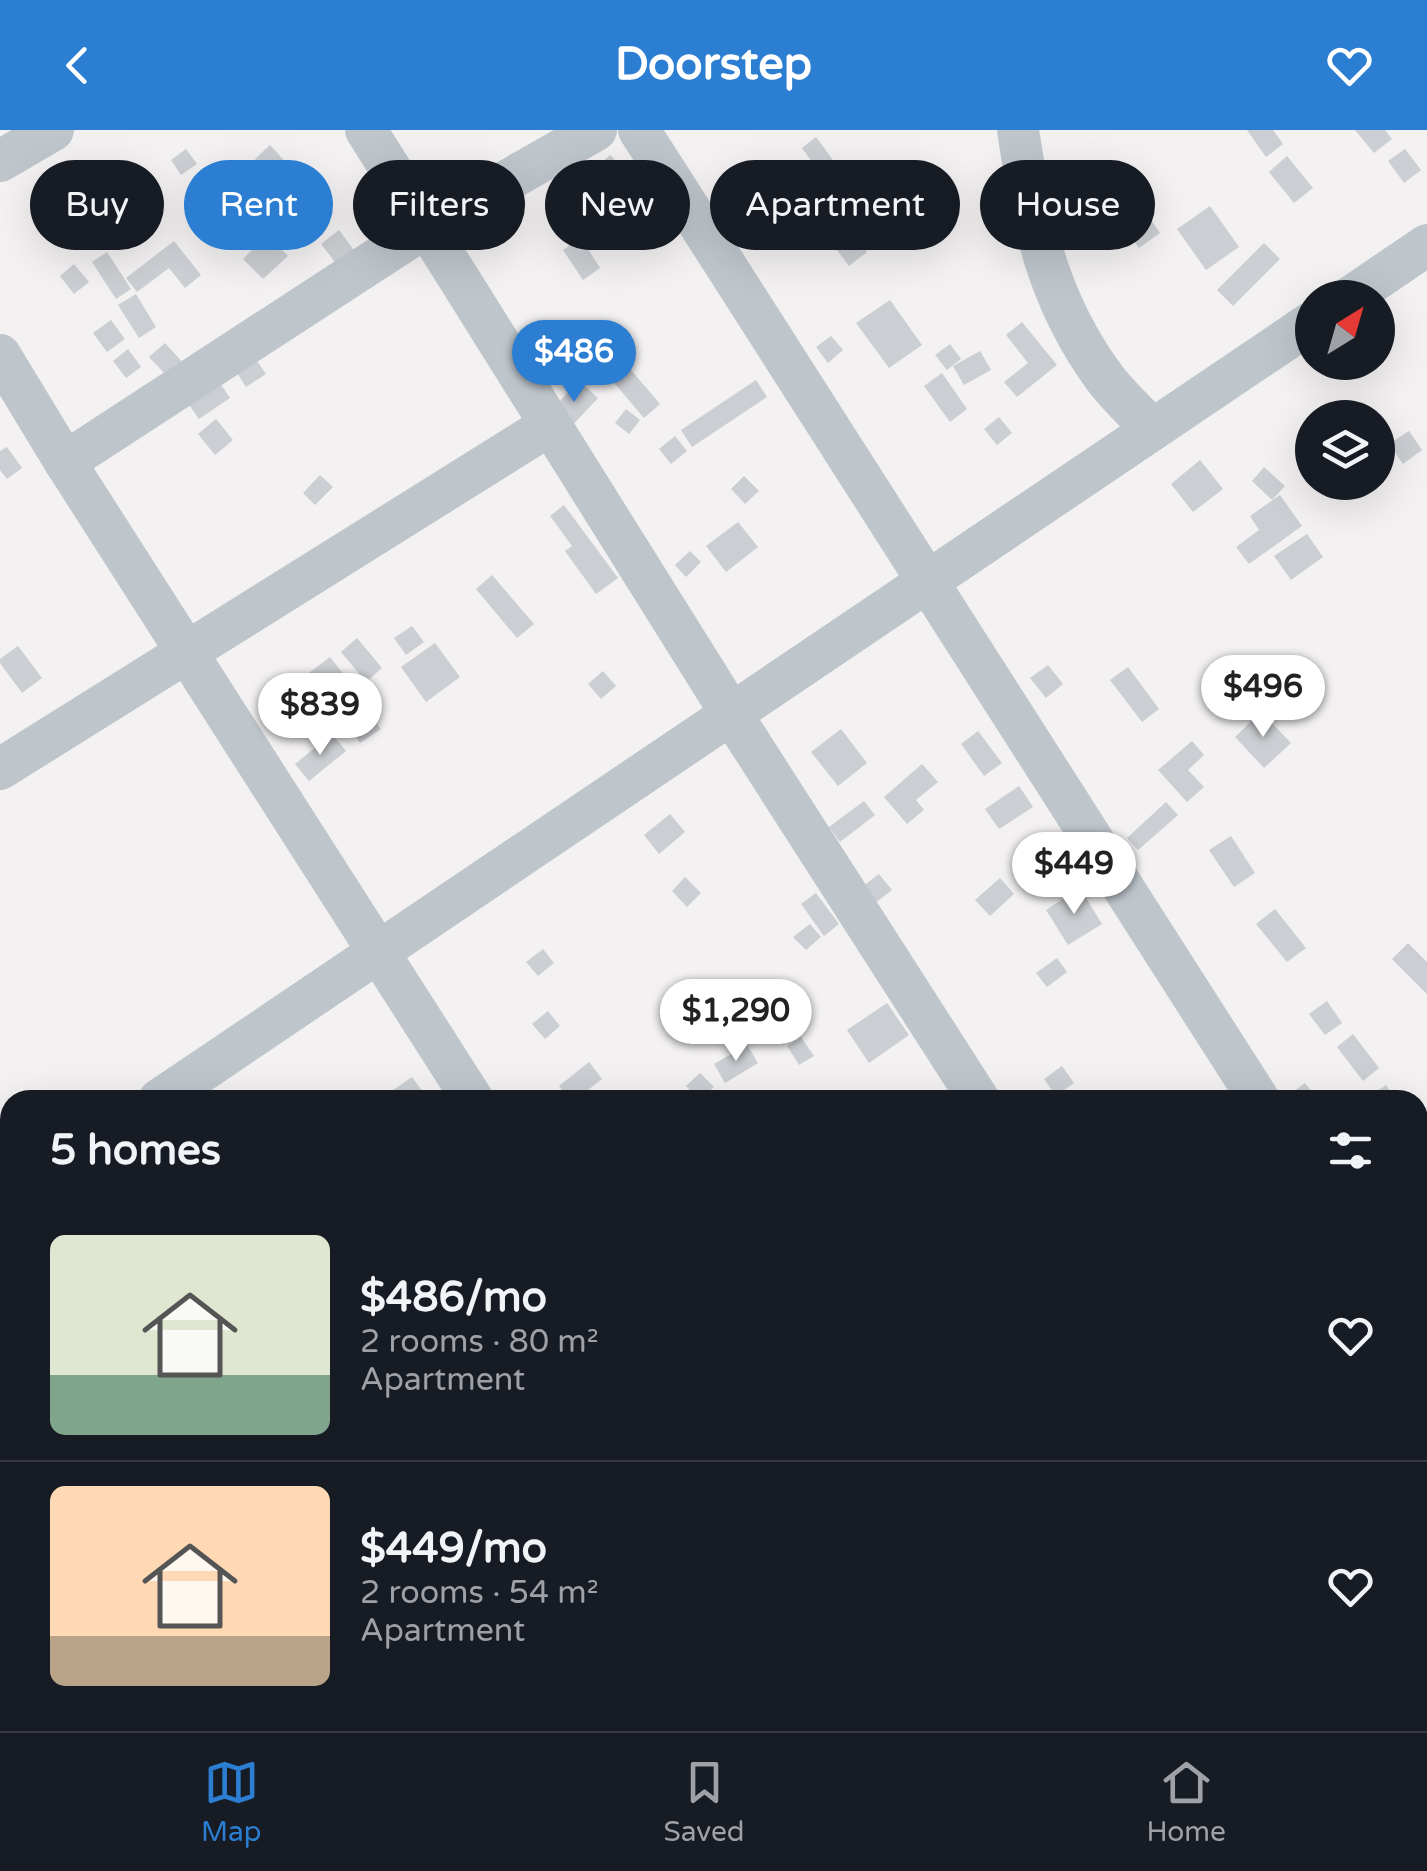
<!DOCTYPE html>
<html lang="en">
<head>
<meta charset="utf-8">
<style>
	body { margin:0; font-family:"Varela Round",sans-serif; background:#20242c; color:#f1f3f6; height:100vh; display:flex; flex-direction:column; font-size:38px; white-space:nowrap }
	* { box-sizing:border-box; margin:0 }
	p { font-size:32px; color:#9ea1a6 }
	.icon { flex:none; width:55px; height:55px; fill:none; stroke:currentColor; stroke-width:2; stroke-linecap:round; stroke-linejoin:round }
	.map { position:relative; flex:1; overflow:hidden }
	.sheet { position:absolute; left:0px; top:960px; width:1428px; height:642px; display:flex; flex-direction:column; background:#171b24; border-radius:30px 30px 0 0; box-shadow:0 10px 40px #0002 }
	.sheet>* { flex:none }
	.guide { position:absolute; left:30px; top:30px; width:1368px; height:90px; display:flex; gap:20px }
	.needle { width:65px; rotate:37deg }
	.controls { position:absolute; left:1295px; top:150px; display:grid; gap:20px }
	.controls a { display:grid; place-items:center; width:100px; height:100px; border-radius:50%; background:#171b24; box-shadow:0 10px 40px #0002; font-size:50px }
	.price { position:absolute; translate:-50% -85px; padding:0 22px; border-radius:35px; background:#fff; color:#222; font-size:32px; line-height:65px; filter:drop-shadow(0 2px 5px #0008) }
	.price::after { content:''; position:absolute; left:50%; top:60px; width:30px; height:22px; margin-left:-15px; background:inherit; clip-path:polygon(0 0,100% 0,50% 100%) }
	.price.active { background:#2b7ed2; color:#fff }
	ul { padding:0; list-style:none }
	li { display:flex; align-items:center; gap:30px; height:250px; padding:0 50px }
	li+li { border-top:2px solid #363941 }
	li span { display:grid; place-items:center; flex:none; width:280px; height:200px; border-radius:15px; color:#555 }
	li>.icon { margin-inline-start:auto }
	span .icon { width:120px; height:120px; fill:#fffc; stroke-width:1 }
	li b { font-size:42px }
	h2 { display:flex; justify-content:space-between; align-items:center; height:120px; padding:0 50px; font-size:42px }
	.chip { padding:0 35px; border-radius:45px; background:#171b24; box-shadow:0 10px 40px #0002; font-size:35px; line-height:90px }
	.chip.active { background:#2b7ed2; color:#fff }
	header { display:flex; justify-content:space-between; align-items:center; height:130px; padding:0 50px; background:#2b7ed2; color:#fff; font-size:45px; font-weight:700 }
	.dock { display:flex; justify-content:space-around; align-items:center; height:140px; border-top:2px solid #363941; background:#171b24; font-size:28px; color:#9ea1a6 }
	.dock a { display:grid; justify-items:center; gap:5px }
	.dock .active { color:#2b7ed2 }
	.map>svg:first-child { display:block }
</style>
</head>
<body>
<header><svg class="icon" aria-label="back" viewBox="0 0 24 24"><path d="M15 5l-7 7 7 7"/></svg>Doorstep<svg class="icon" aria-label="heart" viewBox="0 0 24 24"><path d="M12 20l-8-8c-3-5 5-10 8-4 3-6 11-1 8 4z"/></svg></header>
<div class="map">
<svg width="1427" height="1601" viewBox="0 0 1427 1601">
	<rect width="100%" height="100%" fill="#f3f1f1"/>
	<!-- building -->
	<g fill="#cbced2">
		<polygon points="1247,0 1273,0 1283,14 1266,27"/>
		<polygon points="1355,0 1385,0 1392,9 1374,23"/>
		<polygon points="816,7 838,37 824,48 802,18"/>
		<polygon points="270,15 298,46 282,60 255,29"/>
		<polygon points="186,19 197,34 181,45 171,30"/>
		<polygon points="1405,19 1421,40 1404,53 1388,31"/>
		<polygon points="610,25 633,48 621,61 597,37"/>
		<polygon points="1287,26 1313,58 1294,73 1269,42"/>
		<polygon points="304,58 328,89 310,102 286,72"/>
		<polygon points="1134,65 1160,103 1139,118 1113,80"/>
		<polygon points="870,76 880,91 861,103 851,88"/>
		<polygon points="1210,76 1239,117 1206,140 1177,99"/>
		<polygon points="87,77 99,93 76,109 65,93"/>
		<polygon points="843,91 867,122 849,136 825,104"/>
		<polygon points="339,100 356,123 338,136 321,114"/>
		<polygon points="267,105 288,126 263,149 243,129"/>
		<polygon points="581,108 600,138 583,150 563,120"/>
		<polygon points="174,111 201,145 185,158 169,138 137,162 126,148"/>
		<polygon points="1264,113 1280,129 1233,176 1217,160"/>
		<polygon points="107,122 131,159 116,169 92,132"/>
		<polygon points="74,134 89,152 74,164 60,146"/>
		<polygon points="136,164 156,197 139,208 118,175"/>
		<polygon points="890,170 922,215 889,238 856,193"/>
		<polygon points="111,190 125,209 107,222 93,203"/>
		<polygon points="1022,192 1057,235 1017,267 1004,252 1028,233 1006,205"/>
		<polygon points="240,206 266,244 246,257 222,219"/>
		<polygon points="831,206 843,220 828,233 816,217"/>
		<polygon points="165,213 184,234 168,247 149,227"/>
		<polygon points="950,214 961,229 947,240 935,225"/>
		<polygon points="128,219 141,237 126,248 113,231"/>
		<polygon points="980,221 991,240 964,255 953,236"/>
		<polygon points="620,227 660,274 644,288 604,241"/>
		<polygon points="205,231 230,268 199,289 173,252"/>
		<polygon points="942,243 967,279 950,292 924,256"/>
		<polygon points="756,250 767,267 692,317 681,300"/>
		<polygon points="579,251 598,268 569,299 550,281"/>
		<polygon points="626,279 640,290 629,304 615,293"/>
		<polygon points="999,287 1012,303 997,315 984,299"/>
		<polygon points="216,289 233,310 215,325 198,304"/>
		<polygon points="1409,301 1422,320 1403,334 1389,314"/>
		<polygon points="675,306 687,321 671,334 659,319"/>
		<polygon points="7,317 22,338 7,349 0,340 0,321"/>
		<polygon points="1200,330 1223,359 1193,382 1171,354"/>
		<polygon points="1264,337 1285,356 1272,370 1252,351"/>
		<polygon points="320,345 333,357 315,375 303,363"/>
		<polygon points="744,346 759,361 745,374 731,359"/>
		<polygon points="1280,365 1302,396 1249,434 1236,417 1259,400 1250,386"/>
		<polygon points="564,375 618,448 596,464 565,421 572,416 550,386"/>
		<polygon points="738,392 758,417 726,442 706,416"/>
		<polygon points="1307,404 1323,427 1291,450 1274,426"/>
		<polygon points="690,421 701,432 686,447 675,435"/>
		<polygon points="492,445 534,494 517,508 476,459"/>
		<polygon points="412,496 424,512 406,525 394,508"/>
		<polygon points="357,508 382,538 366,552 341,522"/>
		<polygon points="435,513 460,547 426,572 401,537"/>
		<polygon points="18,516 42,548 22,563 0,533 0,529"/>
		<polygon points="330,527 348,550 311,579 293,555"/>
		<polygon points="1048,535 1063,554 1046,568 1030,548"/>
		<polygon points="1128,537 1159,579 1142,592 1110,550"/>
		<polygon points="603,541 616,556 601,569 588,554"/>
		<polygon points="359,567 381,599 360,613 338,581"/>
		<polygon points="1261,582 1291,613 1264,638 1235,607"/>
		<polygon points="841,599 867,633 838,656 811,622"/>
		<polygon points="978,601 1002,633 984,646 961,614"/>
		<polygon points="332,604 346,621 309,651 295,634"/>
		<polygon points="1192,611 1204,625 1188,640 1204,657 1187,672 1158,640"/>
		<polygon points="922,634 938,652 916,670 924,680 907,694 884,667"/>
		<polygon points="1019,656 1033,677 999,699 985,679"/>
		<polygon points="864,671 875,685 840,712 829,697"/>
		<polygon points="1166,672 1178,685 1138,720 1127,708"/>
		<polygon points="670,684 685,702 659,724 644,705"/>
		<polygon points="1231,706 1255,743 1234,757 1209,720"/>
		<polygon points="879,744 892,760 875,773 862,757"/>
		<polygon points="685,747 701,763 687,777 672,761"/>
		<polygon points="1000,748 1014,764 990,786 975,770"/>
		<polygon points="1080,758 1102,794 1068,815 1046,780"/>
		<polygon points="816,763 839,794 824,806 801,774"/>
		<polygon points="1275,779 1306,818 1287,832 1256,794"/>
		<polygon points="810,794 821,807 806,820 793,807"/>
		<polygon points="1408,813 1427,832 1427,864 1392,829"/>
		<polygon points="543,819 554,833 538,846 526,832"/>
		<polygon points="1057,828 1067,842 1047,857 1036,843"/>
		<polygon points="1327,871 1342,893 1325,905 1309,884"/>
		<polygon points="887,873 909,905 869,933 847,900"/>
		<polygon points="548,881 560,896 545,909 532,894"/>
		<polygon points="1353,904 1379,938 1363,951 1337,917"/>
		<polygon points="801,907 814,926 799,935 787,916"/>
		<polygon points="747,915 758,933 725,953 714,934"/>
		<polygon points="589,932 602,949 575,970 570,970 559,956"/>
		<polygon points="1062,936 1074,953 1056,966 1044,949"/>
		<polygon points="700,943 714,957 699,970 686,956"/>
		<polygon points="412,947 425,965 419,970 379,970"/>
		<polygon points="1305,953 1318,970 1293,970 1289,965"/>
		<polygon points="1386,955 1396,970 1370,970 1369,967"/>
		<polygon points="203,1592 239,1592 229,1601 194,1601"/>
		<polygon points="249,1592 287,1592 275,1601 255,1601"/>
		<polygon points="312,1592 341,1592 348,1601 319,1601"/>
		<polygon points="360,1592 373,1592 382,1601 352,1601"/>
		<polygon points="1312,1592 1321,1592 1327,1601 1299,1601"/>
	</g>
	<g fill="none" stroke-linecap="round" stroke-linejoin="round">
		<!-- minor -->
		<g stroke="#bec6cc" stroke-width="42">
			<polyline points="366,0 732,585 979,970"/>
			<polyline points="639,0 1259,970"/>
			<path d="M1018,0C1032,93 1047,169 1104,247C1118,266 1136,282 1152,299"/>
			<polyline points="0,31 53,0"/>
			<polyline points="1349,168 1427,115"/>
			<polyline points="0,225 65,332 473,970"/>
			<polyline points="65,332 426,97 596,0"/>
			<polyline points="0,639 550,295"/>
			<polyline points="159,970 1312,192"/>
			<polyline points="0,1080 10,1073"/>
			<polyline points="1418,1217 1427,1232"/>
			<polyline points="0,1351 10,1367"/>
			<polyline points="1418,1359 1427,1353"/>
			<polyline points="528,1592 534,1601"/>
			<polyline points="878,1592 884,1601"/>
			<polyline points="1170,1592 1176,1601"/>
			<polyline points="127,1601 140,1592"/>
			<polyline points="1045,1601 1058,1592"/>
		</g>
	</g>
</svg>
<div class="controls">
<a><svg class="needle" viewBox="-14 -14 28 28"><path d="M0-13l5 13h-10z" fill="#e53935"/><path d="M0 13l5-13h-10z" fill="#9ea1a6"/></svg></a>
<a><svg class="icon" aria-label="layers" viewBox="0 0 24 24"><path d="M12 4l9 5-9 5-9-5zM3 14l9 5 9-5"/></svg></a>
</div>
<b class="price active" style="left:574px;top:275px">$486</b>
<b class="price" style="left:1263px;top:610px">$496</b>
<b class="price" style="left:320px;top:628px">$839</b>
<b class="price" style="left:1074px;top:787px">$449</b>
<b class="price" style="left:736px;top:934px">$1,290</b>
<div class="guide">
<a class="chip">Buy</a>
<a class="chip active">Rent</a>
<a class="chip">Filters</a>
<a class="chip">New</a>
<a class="chip">Apartment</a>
<a class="chip">House</a>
</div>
<section class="sheet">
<h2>5 homes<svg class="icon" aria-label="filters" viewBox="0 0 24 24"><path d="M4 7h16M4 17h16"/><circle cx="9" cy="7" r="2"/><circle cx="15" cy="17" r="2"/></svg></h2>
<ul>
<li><span style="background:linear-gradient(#dfe7d0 70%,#7fa58c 0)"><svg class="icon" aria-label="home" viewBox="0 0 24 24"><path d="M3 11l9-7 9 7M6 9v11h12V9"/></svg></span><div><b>$486/mo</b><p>2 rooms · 80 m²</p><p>Apartment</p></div><svg class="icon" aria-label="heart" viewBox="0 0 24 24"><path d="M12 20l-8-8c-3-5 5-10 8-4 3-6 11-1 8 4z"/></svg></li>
<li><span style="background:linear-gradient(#ffd9b3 75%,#b9a48a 0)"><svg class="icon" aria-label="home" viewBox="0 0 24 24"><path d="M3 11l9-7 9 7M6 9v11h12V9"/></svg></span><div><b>$449/mo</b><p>2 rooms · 54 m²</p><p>Apartment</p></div><svg class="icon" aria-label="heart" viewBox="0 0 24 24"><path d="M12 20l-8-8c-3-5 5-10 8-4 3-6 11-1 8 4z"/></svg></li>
</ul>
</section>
</div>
<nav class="dock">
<a class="active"><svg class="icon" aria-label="map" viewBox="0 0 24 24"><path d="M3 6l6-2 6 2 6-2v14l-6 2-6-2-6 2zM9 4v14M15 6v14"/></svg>Map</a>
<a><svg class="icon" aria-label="saved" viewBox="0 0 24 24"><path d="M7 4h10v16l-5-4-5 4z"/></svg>Saved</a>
<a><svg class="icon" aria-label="home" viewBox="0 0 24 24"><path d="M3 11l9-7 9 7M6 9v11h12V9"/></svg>Home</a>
</nav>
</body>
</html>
